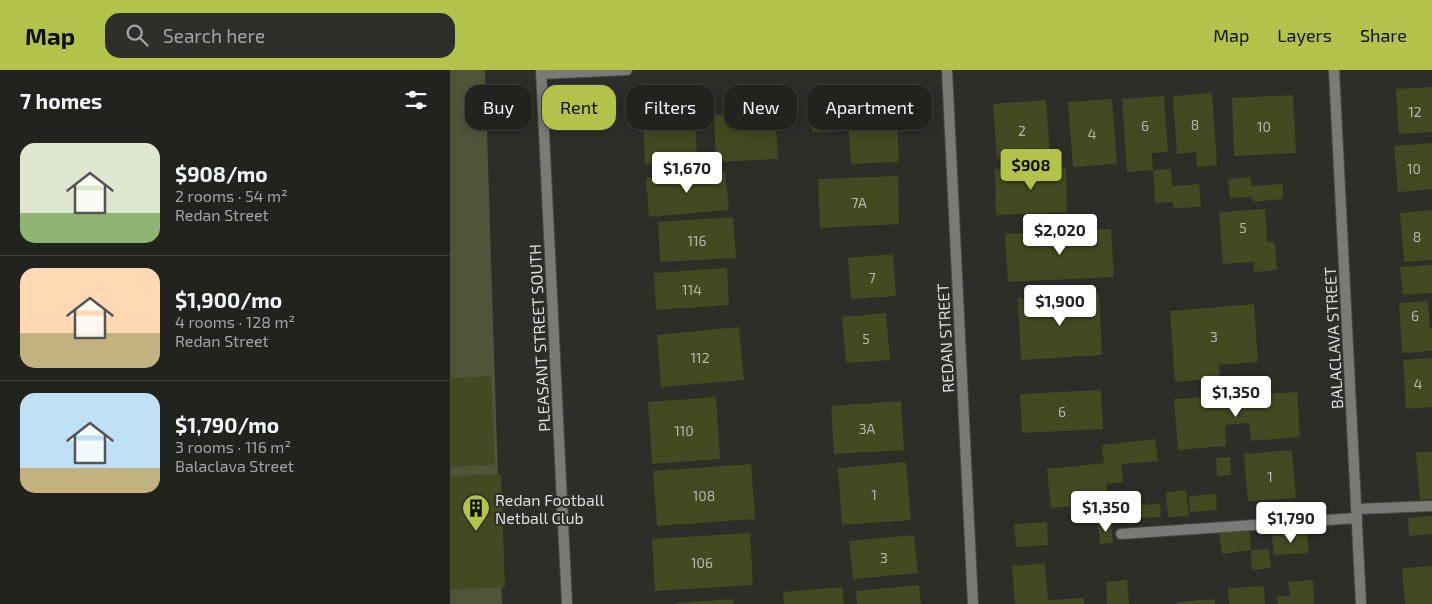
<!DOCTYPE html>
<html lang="en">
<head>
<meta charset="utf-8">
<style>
	body { margin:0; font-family:"Exo 2",sans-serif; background:#2e2f2b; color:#f1f3f6; height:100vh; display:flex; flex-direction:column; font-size:19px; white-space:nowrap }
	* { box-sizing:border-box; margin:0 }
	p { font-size:16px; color:#a2a4a4 }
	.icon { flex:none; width:28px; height:28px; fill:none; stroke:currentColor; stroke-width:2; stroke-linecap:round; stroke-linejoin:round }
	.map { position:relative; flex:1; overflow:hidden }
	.side { display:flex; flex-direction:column; background:#22221e; width:450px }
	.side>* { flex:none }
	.guide { position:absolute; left:15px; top:15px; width:475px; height:45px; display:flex; gap:10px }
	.price { position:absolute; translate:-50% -42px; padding:0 11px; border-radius:5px; background:#fff; color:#222; font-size:16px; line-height:32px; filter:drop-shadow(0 1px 2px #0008) }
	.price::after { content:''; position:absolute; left:50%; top:30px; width:15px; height:11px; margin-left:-8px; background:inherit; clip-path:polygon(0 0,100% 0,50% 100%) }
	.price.current { background:#b3c24b; color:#111 }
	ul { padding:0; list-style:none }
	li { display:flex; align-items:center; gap:15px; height:125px; padding:0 20px }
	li+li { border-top:1px solid #3f3f3c }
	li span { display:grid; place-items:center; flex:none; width:140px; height:100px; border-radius:15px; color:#555 }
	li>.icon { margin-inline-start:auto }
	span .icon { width:60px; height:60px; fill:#fffc; stroke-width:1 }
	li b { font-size:21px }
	h2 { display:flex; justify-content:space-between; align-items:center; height:60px; padding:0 20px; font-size:21px }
	.chip { padding:0 18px; border-radius:15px; background:#22221e; box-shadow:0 2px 12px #0003,0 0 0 1px #3f3f3c; font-size:18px; line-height:45px }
	.chip.current { background:#b3c24b; color:#111 }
	header { display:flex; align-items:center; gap:30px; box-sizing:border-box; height:70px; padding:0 25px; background:#b3c24b; color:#111 }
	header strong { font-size:24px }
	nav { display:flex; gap:28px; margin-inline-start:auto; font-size:18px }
	.search { width:350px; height:45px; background:#2e2f2b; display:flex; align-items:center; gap:12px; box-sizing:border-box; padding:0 18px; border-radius:15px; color:#a2a4a4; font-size:19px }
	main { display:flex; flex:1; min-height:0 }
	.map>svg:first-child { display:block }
</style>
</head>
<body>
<header>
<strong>Map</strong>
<div class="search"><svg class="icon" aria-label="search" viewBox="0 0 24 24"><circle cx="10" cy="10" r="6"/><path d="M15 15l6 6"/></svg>Search here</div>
<nav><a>Map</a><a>Layers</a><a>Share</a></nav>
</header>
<main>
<section class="side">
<h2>7 homes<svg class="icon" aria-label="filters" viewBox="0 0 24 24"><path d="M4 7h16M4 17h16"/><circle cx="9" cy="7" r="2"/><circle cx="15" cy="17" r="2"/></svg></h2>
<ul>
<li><span style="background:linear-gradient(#dfe7d0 70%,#8fb573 0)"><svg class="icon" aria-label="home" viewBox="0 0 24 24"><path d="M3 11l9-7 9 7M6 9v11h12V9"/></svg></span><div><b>$908/mo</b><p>2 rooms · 54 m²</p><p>Redan Street</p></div></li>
<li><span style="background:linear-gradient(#ffd9b3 65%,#c2b280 0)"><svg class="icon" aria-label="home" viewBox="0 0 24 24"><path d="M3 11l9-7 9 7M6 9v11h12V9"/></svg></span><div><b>$1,900/mo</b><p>4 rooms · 128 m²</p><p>Redan Street</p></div></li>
<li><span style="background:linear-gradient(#bfe0f5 75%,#c2b280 0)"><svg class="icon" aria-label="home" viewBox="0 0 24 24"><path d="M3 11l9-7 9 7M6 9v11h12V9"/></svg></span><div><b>$1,790/mo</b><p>3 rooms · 116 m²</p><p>Balaclava Street</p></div></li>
</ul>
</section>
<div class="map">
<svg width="982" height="534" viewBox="0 0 982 534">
	<rect width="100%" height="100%" fill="#2d2e28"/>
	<!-- green -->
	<polygon fill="#50553a" points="0,0 35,0 52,534 0,534"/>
	<!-- building -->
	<g fill="#434920">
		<polygon points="982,17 982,62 949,64 946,19"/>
		<polygon points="762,23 767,95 747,97 746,82 727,84 723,26"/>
		<polygon points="843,25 846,83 784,86 782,28"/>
		<polygon points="714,26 718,82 702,83 703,100 677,102 672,29"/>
		<polygon points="662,29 667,94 623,97 618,32"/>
		<polygon points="596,30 600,85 547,89 543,34"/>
		<polygon points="446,34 449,92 401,94 397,37"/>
		<polygon points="393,35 394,61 362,62 360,37"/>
		<polygon points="245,41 247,91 195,94 193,43"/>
		<polygon points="325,42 328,89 266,92 264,45"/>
		<polygon points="982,73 982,119 948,122 944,76"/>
		<polygon points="616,97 617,142 546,145 545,99"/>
		<polygon points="721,99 722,116 749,114 751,137 724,138 723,132 705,133 703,100"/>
		<polygon points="275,101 279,140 199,147 196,108"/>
		<polygon points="448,106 449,154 370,158 368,109"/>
		<polygon points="801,107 801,116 833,114 833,129 803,132 802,127 780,128 778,109"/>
		<polygon points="815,139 817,172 825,172 827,200 804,202 804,192 773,194 769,142"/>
		<polygon points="982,140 982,190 954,192 950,143"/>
		<polygon points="283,147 286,188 210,192 208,152"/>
		<polygon points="661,159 664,207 558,212 555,164"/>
		<polygon points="443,184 446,226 401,229 398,188"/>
		<polygon points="982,195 982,223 953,225 950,197"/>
		<polygon points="277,198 279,235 206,240 204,203"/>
		<polygon points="649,224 652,285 571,290 568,228"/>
		<polygon points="978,231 980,258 982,257 982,281 952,283 949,233"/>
		<polygon points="804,234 808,292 769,295 770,308 725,312 720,241"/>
		<polygon points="436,243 440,290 396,293 392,247"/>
		<polygon points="289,257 294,310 211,317 207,265"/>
		<polygon points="982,288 982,337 956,339 953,290"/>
		<polygon points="41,306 45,395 0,397 0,308"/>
		<polygon points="651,320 653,359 572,363 570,324"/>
		<polygon points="847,322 850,367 801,371 799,353 775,355 776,376 728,380 724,329"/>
		<polygon points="266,327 270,389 202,394 198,332"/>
		<polygon points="451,331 454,380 384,384 381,336"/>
		<polygon points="705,369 708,391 671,394 673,412 656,414 657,421 638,423 639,435 601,438 597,399 654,393 652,375"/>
		<polygon points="842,380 846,428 798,431 794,384"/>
		<polygon points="982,381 982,429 970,430 966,383"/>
		<polygon points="780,387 781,405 767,406 766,388"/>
		<polygon points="456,392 461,450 392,455 388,398"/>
		<polygon points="301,394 305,449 207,456 203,401"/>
		<polygon points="51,404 55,517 0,520 0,406"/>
		<polygon points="736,420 739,446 718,447 716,422"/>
		<polygon points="766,424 767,440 740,442 739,426"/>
		<polygon points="710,434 711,447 689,448 689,435"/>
		<polygon points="982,446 982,464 959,466 958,448"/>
		<polygon points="597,452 598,475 566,477 564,454"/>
		<polygon points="661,453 663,473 650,474 648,454"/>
		<polygon points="799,460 801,480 772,484 769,463"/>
		<polygon points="300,463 303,515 205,521 202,469"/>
		<polygon points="857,463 859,483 824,485 822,466"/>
		<polygon points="464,465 468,503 403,509 399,471"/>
		<polygon points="819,479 821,498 802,500 801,480"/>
		<polygon points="595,493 598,530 634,528 634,534 565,534 562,496"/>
		<polygon points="982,496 982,534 955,534 952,498"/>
		<polygon points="677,510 679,534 657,534 656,512"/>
		<polygon points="863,510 864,534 828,534 827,527 840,526 838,512"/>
		<polygon points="469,515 471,534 407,534 406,521"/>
		<polygon points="814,516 815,534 779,534 778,518"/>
		<polygon points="392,517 394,534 334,534 333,522"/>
		<polygon points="283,529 284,534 225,534 225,533"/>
		<polygon points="765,529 765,534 727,534 727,532"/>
	</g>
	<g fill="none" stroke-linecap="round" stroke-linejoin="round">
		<!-- service casing -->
		<g stroke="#494a44" stroke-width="12">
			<g id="service">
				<polyline points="907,439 982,436"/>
				<polyline points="671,464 907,448"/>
			</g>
		</g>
		<!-- minor casing -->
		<g stroke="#494a44" stroke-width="12">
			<g id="minor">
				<polyline points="497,0 523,534"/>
				<polyline points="884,0 911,534"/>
				<polyline points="91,4 177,0"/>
			</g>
		</g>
		<!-- tertiary casing -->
		<g stroke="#494a44" stroke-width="12">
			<polyline id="tertiary" points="91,0 117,534"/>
		</g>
		<!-- service -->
		<use href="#service" stroke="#7a7a77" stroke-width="10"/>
		<!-- minor -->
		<use href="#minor" stroke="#7a7a77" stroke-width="10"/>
		<!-- tertiary -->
		<use href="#tertiary" stroke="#7a7a77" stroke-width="10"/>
	</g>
	<!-- icons -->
	<defs>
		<g id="building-pin" transform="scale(1.4375)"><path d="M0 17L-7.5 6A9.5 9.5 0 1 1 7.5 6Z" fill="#b3c24b" stroke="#2d2e28"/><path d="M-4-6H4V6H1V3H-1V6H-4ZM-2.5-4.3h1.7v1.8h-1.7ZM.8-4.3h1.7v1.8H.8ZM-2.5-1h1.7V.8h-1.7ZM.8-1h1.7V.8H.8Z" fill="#111"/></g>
	</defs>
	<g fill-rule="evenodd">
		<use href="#building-pin" x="26" y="438"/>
	</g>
	<g text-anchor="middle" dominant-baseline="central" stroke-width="4" stroke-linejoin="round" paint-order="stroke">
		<!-- number labels -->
		<g font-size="14" fill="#b6b9ab">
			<text x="965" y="41">12</text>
			<text x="745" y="54">8</text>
			<text x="695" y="55">6</text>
			<text x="814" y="56">10</text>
			<text x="572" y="60">2</text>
			<text x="642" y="63">4</text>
			<text x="964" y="98">10</text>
			<text x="409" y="132">7A</text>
			<text x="793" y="157">5</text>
			<text x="967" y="166">8</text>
			<text x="247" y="170">116</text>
			<text x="422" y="207">7</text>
			<text x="242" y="219">114</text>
			<text x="965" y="245">6</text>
			<text x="764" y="266">3</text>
			<text x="416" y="268">5</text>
			<text x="250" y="287">112</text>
			<text x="968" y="313">4</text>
			<text x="612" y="341">6</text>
			<text x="417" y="358">3A</text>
			<text x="234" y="360">110</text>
			<text x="820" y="406">1</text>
			<text x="424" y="424">1</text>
			<text x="254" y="425">108</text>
			<text x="434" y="487">3</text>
			<text x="252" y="492">106</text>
		</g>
		<!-- street labels -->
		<g font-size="16" fill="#ddded9" stroke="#2d2e28">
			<text transform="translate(89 268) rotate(-93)">PLEASANT STREET SOUTH</text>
			<text transform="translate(495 268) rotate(-93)">REDAN STREET</text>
			<text transform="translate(883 268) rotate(-93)">BALACLAVA STREET</text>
		</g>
		<!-- poi labels -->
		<g font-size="16" fill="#ddded9" stroke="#2d2e28" text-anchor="start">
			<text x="45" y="429">Redan Football<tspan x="45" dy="18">Netball Club</tspan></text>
		</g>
	</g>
</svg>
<b class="price current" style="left:581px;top:121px">$908</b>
<b class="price" style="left:237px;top:124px">$1,670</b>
<b class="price" style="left:610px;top:186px">$2,020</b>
<b class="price" style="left:610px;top:257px">$1,900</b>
<b class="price" style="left:786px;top:348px">$1,350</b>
<b class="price" style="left:656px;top:463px">$1,350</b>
<b class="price" style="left:841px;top:474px">$1,790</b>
<div class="guide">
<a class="chip">Buy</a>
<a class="chip current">Rent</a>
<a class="chip">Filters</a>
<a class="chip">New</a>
<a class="chip">Apartment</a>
</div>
</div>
</main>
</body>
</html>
